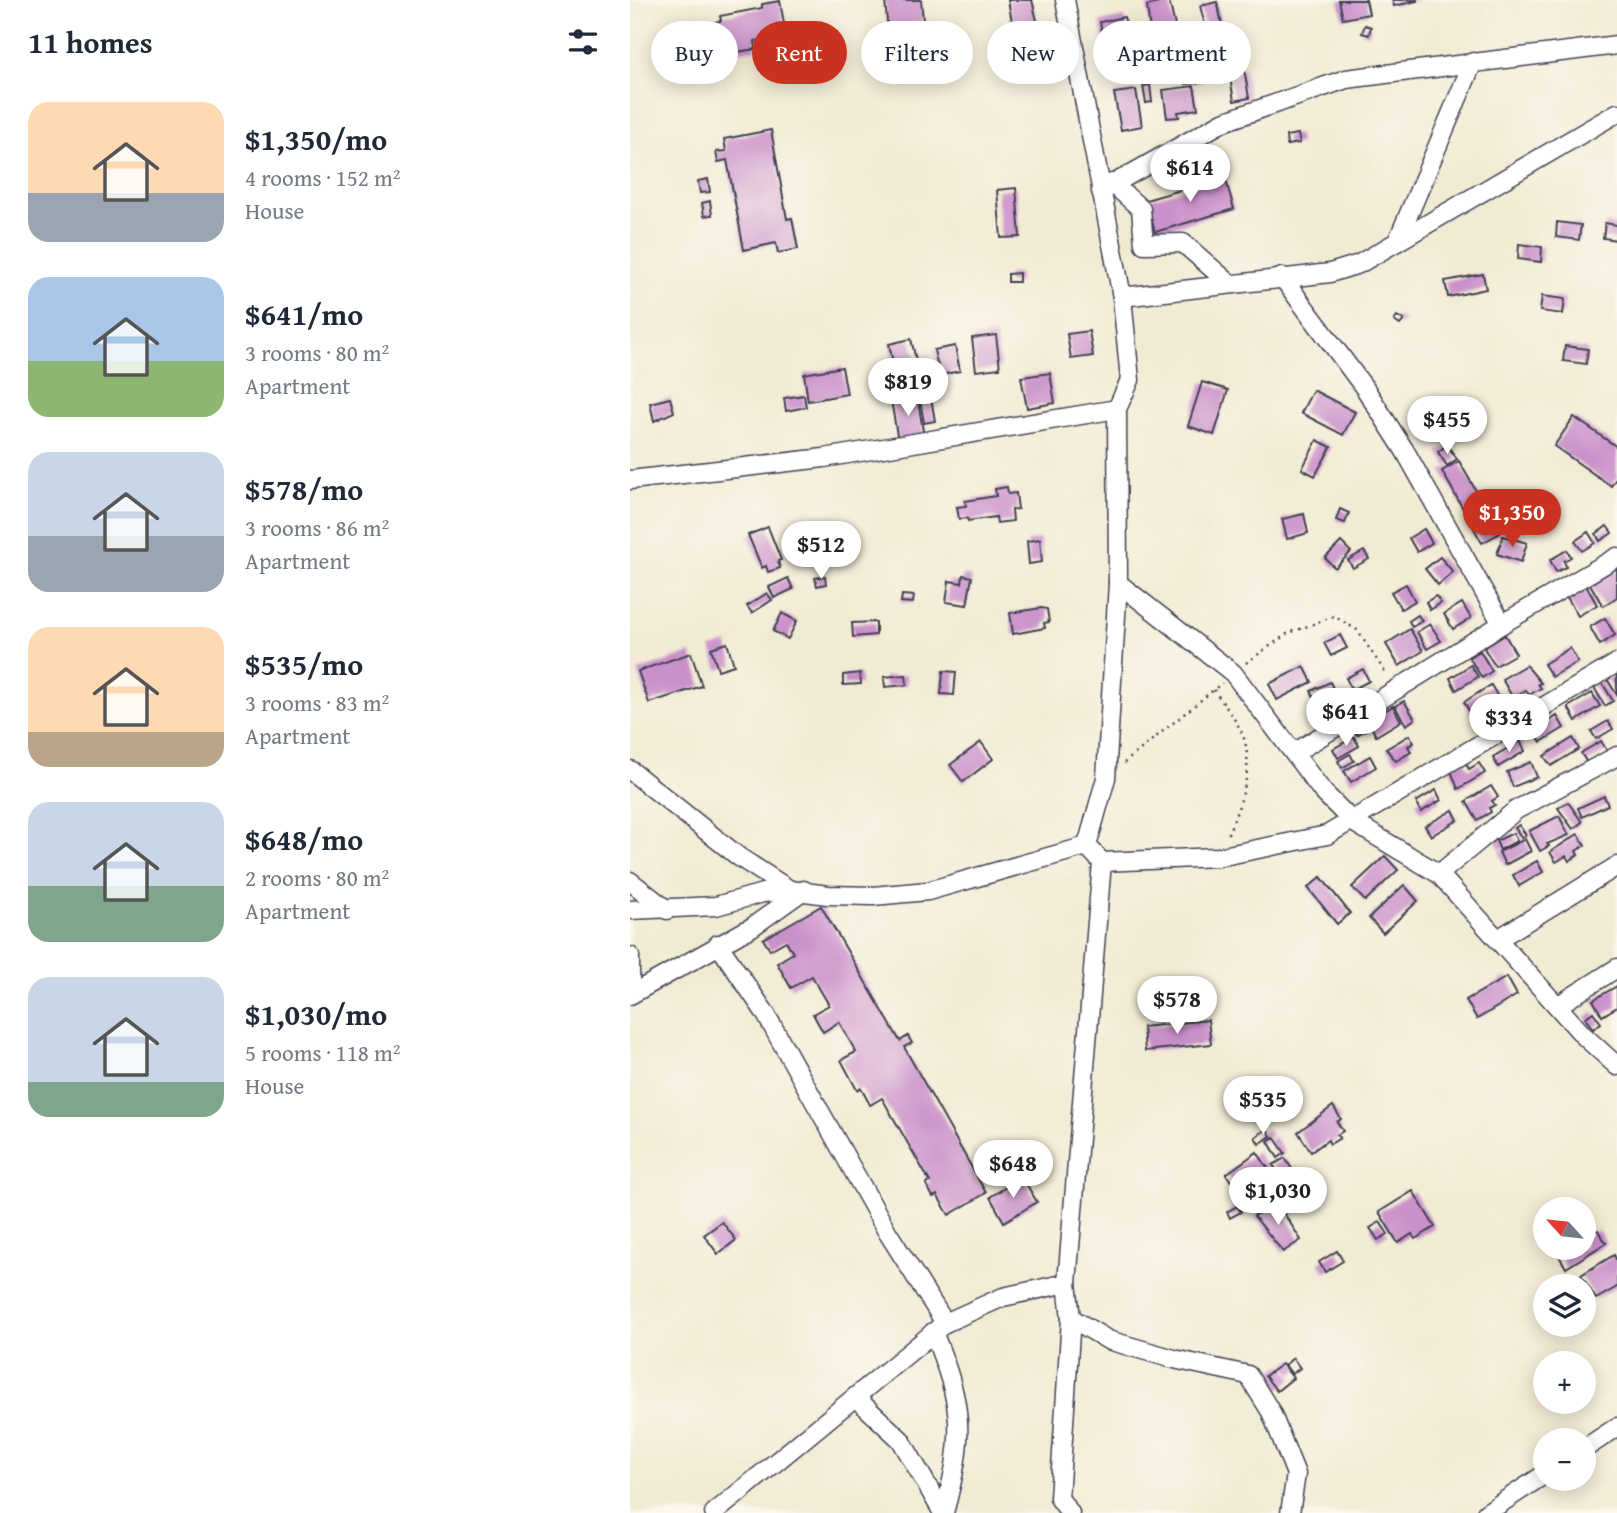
<!DOCTYPE html>
<html lang="en">
<head>
<meta charset="utf-8">
<style>
	body { margin:0; font-family:"Gentium Book Plus",serif; background:#f6f6f7; color:#1f2937; height:100vh; display:flex; flex-direction:column; font-size:26px; white-space:nowrap }
	* { box-sizing:border-box; margin:0 }
	p { font-size:23px; color:#747a83 }
	.icon { flex:none; width:38px; height:38px; fill:none; stroke:currentColor; stroke-width:2; stroke-linecap:round; stroke-linejoin:round }
	.map { position:relative; flex:1; overflow:hidden }
	.details { display:flex; flex-direction:column; background:#fff; width:630px }
	.details>* { flex:none }
	.banner { position:absolute; left:21px; top:21px; width:665px; height:63px; display:flex; gap:14px }
	.needle { width:46px; rotate:297deg }
	.fabs { position:absolute; left:903px; top:1197px; display:grid; gap:14px }
	.fabs a { display:grid; place-items:center; width:63px; height:63px; border-radius:50%; background:#fff; box-shadow:0 4px 18px #0003; font-size:35px }
	.price { position:absolute; translate:-50% -60px; padding:0 16px; border-radius:24px; background:#fff; color:#222; font-size:23px; line-height:46px; filter:drop-shadow(0 2px 4px #0008) }
	.price::after { content:''; position:absolute; left:50%; top:42px; width:21px; height:16px; margin-left:-10px; background:inherit; clip-path:polygon(0 0,100% 0,50% 100%) }
	.price.on { background:#c8321e; color:#fff }
	ul { padding:0; list-style:none }
	li { display:flex; align-items:center; gap:21px; height:175px; padding:0 28px }
	li span { display:grid; place-items:center; flex:none; width:196px; height:140px; border-radius:21px; color:#555 }
	li>.icon { margin-inline-start:auto }
	span .icon { width:84px; height:84px; fill:#fffc; stroke-width:1 }
	li b { font-size:30px }
	h2 { display:flex; justify-content:space-between; align-items:center; height:84px; padding:0 28px; font-size:30px }
	.tag { padding:0 24px; border-radius:32px; background:#fff; box-shadow:0 4px 18px #0003; font-size:24px; line-height:63px }
	.tag.on { background:#c8321e; color:#fff }
	main { display:flex; flex:1; min-height:0 }
	.map>svg:first-child { display:block }
</style>
</head>
<body>
<main>
<section class="details">
<h2>11 homes<svg class="icon" aria-label="filters" viewBox="0 0 24 24"><path d="M4 7h16M4 17h16"/><circle cx="9" cy="7" r="2"/><circle cx="15" cy="17" r="2"/></svg></h2>
<ul>
<li><span style="background:linear-gradient(#ffd9b3 65%,#9aa5b1 0)"><svg class="icon" aria-label="home" viewBox="0 0 24 24"><path d="M3 11l9-7 9 7M6 9v11h12V9"/></svg></span><div><b>$1,350/mo</b><p>4 rooms · 152 m²</p><p>House</p></div></li>
<li><span style="background:linear-gradient(#a9c7e8 60%,#8fb573 0)"><svg class="icon" aria-label="home" viewBox="0 0 24 24"><path d="M3 11l9-7 9 7M6 9v11h12V9"/></svg></span><div><b>$641/mo</b><p>3 rooms · 80 m²</p><p>Apartment</p></div></li>
<li><span style="background:linear-gradient(#c9d6e8 60%,#9aa5b1 0)"><svg class="icon" aria-label="home" viewBox="0 0 24 24"><path d="M3 11l9-7 9 7M6 9v11h12V9"/></svg></span><div><b>$578/mo</b><p>3 rooms · 86 m²</p><p>Apartment</p></div></li>
<li><span style="background:linear-gradient(#ffd9b3 75%,#b9a48a 0)"><svg class="icon" aria-label="home" viewBox="0 0 24 24"><path d="M3 11l9-7 9 7M6 9v11h12V9"/></svg></span><div><b>$535/mo</b><p>3 rooms · 83 m²</p><p>Apartment</p></div></li>
<li><span style="background:linear-gradient(#c9d6e8 60%,#7fa58c 0)"><svg class="icon" aria-label="home" viewBox="0 0 24 24"><path d="M3 11l9-7 9 7M6 9v11h12V9"/></svg></span><div><b>$648/mo</b><p>2 rooms · 80 m²</p><p>Apartment</p></div></li>
<li><span style="background:linear-gradient(#c9d6e8 75%,#7fa58c 0)"><svg class="icon" aria-label="home" viewBox="0 0 24 24"><path d="M3 11l9-7 9 7M6 9v11h12V9"/></svg></span><div><b>$1,030/mo</b><p>5 rooms · 118 m²</p><p>House</p></div></li>
</ul>
</section>
<div class="map">
<svg width="987" height="1513" viewBox="0 0 987 1513">
	<rect width="100%" height="100%" fill="#fbf7ec"/>
	<filter id="ink" filterUnits="userSpaceOnUse"><feTurbulence type="fractalNoise" baseFrequency=".0143" numOctaves="2"/><feDisplacementMap in="SourceGraphic" scale="14" xChannelSelector="R" yChannelSelector="G"/><feConvolveMatrix kernelMatrix="1 2 1 2 8 2 1 2 1" color-interpolation-filters="sRGB"/></filter>
	<filter id="wash" filterUnits="userSpaceOnUse"><feTurbulence type="fractalNoise" baseFrequency=".00686" numOctaves="4" result="noise"/><feDisplacementMap in="SourceGraphic" scale="28" xChannelSelector="R" yChannelSelector="G"/><feGaussianBlur stdDeviation="1.57" result="paint"/><feColorMatrix in="noise" values="0 0 0 0 0 0 0 0 0 0 0 0 0 0 0 0 0 1.4 0 .05"/><feComposite in="paint" operator="in"/></filter>
	<g filter="url(#wash)">
		<rect width="100%" height="100%" fill="#f2ebd4"/>
		<g id="blocks">
			<!-- building -->
			<g fill="#ca90ca">
				<polygon points="255,0 291,0 295,39 259,43"/>
				<polygon points="378,0 402,0 409,29 384,33"/>
				<polygon points="539,0 548,39 522,46 517,6"/>
				<polygon points="709,0 736,0 739,14 713,19"/>
				<polygon points="762,0 787,0 787,1 764,6"/>
				<polygon points="150,1 156,35 125,41 126,49 101,53 100,45 83,48 79,23 91,21 90,16 132,8 132,4"/>
				<polygon points="587,2 593,28 577,32 570,6"/>
				<polygon points="494,17 504,51 502,55 477,60 470,22"/>
				<polygon points="735,25 741,27 739,35 732,33"/>
				<polygon points="609,50 612,67 585,72 582,55"/>
				<polygon points="614,68 619,98 604,101 599,71"/>
				<polygon points="572,75 573,82 556,84 555,77"/>
				<polygon points="520,85 522,102 516,103 513,86"/>
				<polygon points="564,86 568,109 548,112 549,117 537,118 533,90"/>
				<polygon points="506,90 512,126 491,130 484,93"/>
				<polygon points="141,130 157,219 162,218 168,249 148,253 146,243 114,250 97,160 88,162 86,152 96,151 94,139"/>
				<polygon points="668,134 670,143 657,145 656,136"/>
				<polygon points="595,177 604,209 525,232 516,200"/>
				<polygon points="78,179 80,192 70,193 68,181"/>
				<polygon points="386,188 390,237 371,238 367,190"/>
				<polygon points="80,201 82,215 74,216 72,203"/>
				<polygon points="927,222 951,225 949,240 926,237"/>
				<polygon points="975,223 987,225 987,240 973,238"/>
				<polygon points="889,244 912,247 911,262 888,259"/>
				<polygon points="389,273 389,282 378,282 378,274"/>
				<polygon points="853,274 856,289 818,297 815,281"/>
				<polygon points="912,296 935,299 933,314 910,311"/>
				<polygon points="767,316 774,320 770,325 764,321"/>
				<polygon points="459,331 463,356 441,359 437,334"/>
				<polygon points="366,335 370,368 346,371 342,338"/>
				<polygon points="281,339 291,381 268,386 259,344"/>
				<polygon points="325,346 330,371 310,375 304,350"/>
				<polygon points="935,346 958,349 956,364 933,361"/>
				<polygon points="212,367 217,394 178,401 174,374"/>
				<polygon points="420,373 425,403 397,408 391,377"/>
				<polygon points="572,382 598,390 584,435 558,426"/>
				<polygon points="683,390 725,412 713,435 671,413"/>
				<polygon points="300,392 305,421 294,423 289,394"/>
				<polygon points="174,395 176,407 156,411 154,398"/>
				<polygon points="287,395 294,437 268,441 261,400"/>
				<polygon points="40,398 44,412 24,421 20,403"/>
				<polygon points="944,417 987,447 987,477 981,486 924,446"/>
				<polygon points="687,440 701,447 685,476 672,469"/>
				<polygon points="817,445 827,459 817,466 808,452"/>
				<polygon points="829,461 870,533 852,543 812,471"/>
				<polygon points="377,487 378,494 386,493 388,509 382,510 383,521 367,523 366,517 338,521 337,518 329,519 327,507 336,506 335,501 366,496 365,489"/>
				<polygon points="710,509 719,513 715,523 706,520"/>
				<polygon points="674,514 678,533 657,539 652,519"/>
				<polygon points="977,526 982,533 970,541 966,534"/>
				<polygon points="138,527 151,560 148,561 150,568 138,572 136,566 132,568 118,535"/>
				<polygon points="794,529 802,543 787,552 779,538"/>
				<polygon points="958,532 965,543 952,551 945,541"/>
				<polygon points="873,536 897,543 891,562 867,554"/>
				<polygon points="410,539 412,562 399,564 397,541"/>
				<polygon points="711,542 721,552 705,568 695,558"/>
				<polygon points="937,550 941,557 934,561 936,567 926,572 920,560"/>
				<polygon points="734,551 739,559 723,568 718,560"/>
				<polygon points="810,557 823,572 808,585 795,569"/>
				<polygon points="987,568 987,597 973,606 960,584"/>
				<polygon points="333,575 342,577 337,605 316,602 319,581 332,583"/>
				<polygon points="195,576 196,584 187,586 185,578"/>
				<polygon points="158,578 163,589 144,598 139,587"/>
				<polygon points="953,580 967,605 948,616 934,592"/>
				<polygon points="776,584 785,601 771,609 761,592"/>
				<polygon points="137,593 142,600 122,613 117,606"/>
				<polygon points="272,595 284,596 283,603 271,602"/>
				<polygon points="806,596 811,603 800,610 796,602"/>
				<polygon points="832,603 841,618 823,629 814,614"/>
				<polygon points="411,608 417,609 419,622 414,623 415,628 383,634 380,613"/>
				<polygon points="152,613 167,621 158,639 143,631"/>
				<polygon points="788,615 792,621 782,627 779,621"/>
				<polygon points="975,618 985,635 970,645 960,627"/>
				<polygon points="246,622 246,635 223,637 222,623"/>
				<polygon points="800,624 811,641 797,649 787,632"/>
				<polygon points="780,629 793,651 769,666 756,644"/>
				<polygon points="710,635 717,648 701,656 694,643"/>
				<polygon points="875,635 886,654 865,666 854,648"/>
				<polygon points="97,643 104,665 88,670 81,648"/>
				<polygon points="940,648 948,662 922,677 914,664"/>
				<polygon points="850,651 862,671 852,678 839,657"/>
				<polygon points="61,653 72,686 19,703 8,671"/>
				<polygon points="841,665 848,677 826,690 820,678"/>
				<polygon points="896,665 911,683 908,684 911,688 899,695 896,690 883,698 872,679"/>
				<polygon points="674,666 682,682 647,700 639,684"/>
				<polygon points="733,669 739,681 722,690 716,678"/>
				<polygon points="313,671 326,672 324,695 311,694"/>
				<polygon points="230,673 231,684 213,685 213,675"/>
				<polygon points="987,673 987,695 977,679"/>
				<polygon points="276,675 277,685 255,687 254,677"/>
				<polygon points="970,679 983,701 975,706 962,684"/>
				<polygon points="700,682 708,698 689,707 681,691"/>
				<polygon points="861,685 874,707 846,723 834,702"/>
				<polygon points="962,693 970,706 946,721 938,707"/>
				<polygon points="774,701 785,719 776,725 765,706"/>
				<polygon points="763,706 771,721 746,736 738,721"/>
				<polygon points="927,716 934,728 911,742 904,731"/>
				<polygon points="729,719 736,730 727,735 720,724"/>
				<polygon points="978,721 983,729 966,739 961,731"/>
				<polygon points="780,735 784,743 778,746 781,752 766,761 756,749"/>
				<polygon points="724,737 729,746 708,758 703,749"/>
				<polygon points="943,738 949,749 921,766 914,756"/>
				<polygon points="890,741 895,751 868,767 863,757"/>
				<polygon points="971,741 977,751 957,763 951,753"/>
				<polygon points="351,742 363,759 333,782 320,765"/>
				<polygon points="720,754 724,761 712,768 708,761"/>
				<polygon points="740,756 746,767 721,782 714,771"/>
				<polygon points="834,760 839,769 849,763 855,773 828,789 820,768"/>
				<polygon points="901,762 907,777 883,787 877,772"/>
				<polygon points="861,786 868,797 862,801 865,805 859,808 861,812 847,820 836,801"/>
				<polygon points="806,790 811,800 791,812 786,802"/>
				<polygon points="974,796 978,805 952,817 948,808"/>
				<polygon points="938,802 952,822 943,829 928,808"/>
				<polygon points="823,810 828,820 801,836 795,826"/>
				<polygon points="929,816 939,835 917,844 919,846 910,851 899,831"/>
				<polygon points="889,825 896,835 892,838 885,828"/>
				<polygon points="883,833 887,841 870,850 866,841"/>
				<polygon points="948,834 955,845 946,851 948,855 939,861 936,856 926,862 920,852"/>
				<polygon points="895,839 901,851 875,865 869,852"/>
				<polygon points="755,856 768,870 735,901 722,887"/>
				<polygon points="907,861 913,872 889,886 883,875"/>
				<polygon points="691,877 720,913 707,924 678,888"/>
				<polygon points="774,885 788,901 753,933 739,918"/>
				<polygon points="191,906 270,1041 278,1036 282,1043 274,1047 356,1193 319,1215 307,1195 303,1197 296,1184 300,1182 252,1098 240,1105 231,1088 227,1090 211,1060 226,1052 209,1022 193,1032 183,1014 199,1005 182,976 161,988 147,963 163,953 156,941 140,950 133,939"/>
				<polygon points="877,977 887,995 847,1019 836,1000"/>
				<polygon points="987,986 987,1007 972,1016 963,1000"/>
				<polygon points="963,1012 971,1023 963,1029 955,1018"/>
				<polygon points="578,1020 581,1044 515,1051 513,1027"/>
				<polygon points="703,1106 711,1119 707,1122 713,1131 707,1135 710,1138 700,1144 698,1140 681,1152 668,1132"/>
				<polygon points="637,1129 641,1136 629,1144 625,1137"/>
				<polygon points="644,1137 655,1153 648,1158 638,1141"/>
				<polygon points="627,1152 647,1182 616,1204 596,1174"/>
				<polygon points="655,1158 667,1177 655,1184 643,1165"/>
				<polygon points="392,1177 407,1202 374,1222 360,1197"/>
				<polygon points="783,1191 805,1227 785,1239 782,1234 768,1243 749,1212"/>
				<polygon points="646,1201 671,1240 653,1252 624,1216"/>
				<polygon points="607,1206 611,1212 600,1218 597,1212"/>
				<polygon points="92,1222 106,1240 88,1254 74,1235"/>
				<polygon points="750,1222 758,1234 748,1240 740,1228"/>
				<polygon points="968,1230 976,1243 936,1268 928,1254 938,1248 954,1248 954,1238"/>
				<polygon points="707,1251 713,1261 695,1272 689,1262"/>
				<polygon points="984,1255 987,1261 987,1287 966,1299 951,1275"/>
				<polygon points="663,1358 670,1368 662,1374 655,1365"/>
				<polygon points="652,1364 663,1378 647,1391 635,1376"/>
			</g>
		</g>
	</g>
	<g filter="url(#ink)">
		<use href="#blocks" fill-opacity="0" stroke="#414052" stroke-width="2"/>
		<g fill="none" stroke-linecap="round" stroke-linejoin="round">
			<!-- minor casing -->
			<g stroke="#414052" stroke-width="21">
				<g id="minor">
					<polyline points="435,0 492,297 500,380 487,409 488,583 476,778 457,846 472,862 437,1283 441,1318 429,1498 440,1513"/>
					<polyline points="482,183 511,209 514,244 553,243 600,284"/>
					<polyline points="471,191 593,122 716,79 987,45"/>
					<polyline points="767,242 843,62"/>
					<polyline points="652,277 736,390 775,451 872,624"/>
					<polyline points="492,297 700,273 729,264 987,113"/>
					<polyline points="0,480 194,458 487,409"/>
					<polyline points="488,583 603,673 693,792 723,822 809,874 953,1035 987,1066"/>
					<polyline points="664,753 872,624 987,557"/>
					<polyline points="0,770 109,857 160,890"/>
					<polyline points="472,862 588,857 697,835 987,663"/>
					<polyline points="809,874 886,810 987,756"/>
					<polyline points="0,881 37,910"/>
					<polyline points="0,910 86,906 133,893 160,890 198,895 243,896 298,891 457,846"/>
					<polyline points="868,939 987,866"/>
					<polyline points="88,944 134,1011 258,1233 315,1323"/>
					<polyline points="0,956 0,984"/>
					<polyline points="0,995 122,927 174,890"/>
					<polyline points="927,1006 987,968"/>
					<polyline points="441,1318 478,1340 544,1359 618,1375 641,1412 666,1474 660,1513"/>
					<path d="M303,1332C334,1408 335,1435 314,1513"/>
					<polyline points="225,1397 271,1440 313,1513"/>
					<polyline points="954,1449 987,1427"/>
					<polyline points="84,1513 315,1323 373,1297 437,1283"/>
					<polyline points="856,1513 915,1474"/>
				</g>
			</g>
			<!-- path -->
			<g stroke="#414052" stroke-width="2.5" stroke-dasharray="2 5" stroke-linecap="butt">
				<polyline points="616,663 657,634 704,616 727,630 757,675"/>
				<path d="M584,690C594,705 611,725 615,742C623,775 609,808 596,838"/>
				<polyline points="494,763 592,683"/>
			</g>
			<!-- minor -->
			<use href="#minor" stroke="#fff" stroke-width="18"/>
		</g>
	</g>
</svg>
<div class="fabs">
<a><svg class="needle" viewBox="-14 -14 28 28"><path d="M0-13l5 13h-10z" fill="#e53935"/><path d="M0 13l5-13h-10z" fill="#747a83"/></svg></a>
<a><svg class="icon" aria-label="layers" viewBox="0 0 24 24"><path d="M12 4l9 5-9 5-9-5zM3 14l9 5 9-5"/></svg></a>
<a>+</a>
<a>−</a>
</div>
<b class="price" style="left:560px;top:204px">$614</b>
<b class="price" style="left:278px;top:418px">$819</b>
<b class="price" style="left:817px;top:456px">$455</b>
<b class="price on" style="left:882px;top:549px">$1,350</b>
<b class="price" style="left:191px;top:581px">$512</b>
<b class="price" style="left:716px;top:748px">$641</b>
<b class="price" style="left:879px;top:754px">$334</b>
<b class="price" style="left:547px;top:1036px">$578</b>
<b class="price" style="left:633px;top:1136px">$535</b>
<b class="price" style="left:383px;top:1200px">$648</b>
<b class="price" style="left:648px;top:1227px">$1,030</b>
<div class="banner">
<a class="tag">Buy</a>
<a class="tag on">Rent</a>
<a class="tag">Filters</a>
<a class="tag">New</a>
<a class="tag">Apartment</a>
</div>
</div>
</main>
</body>
</html>
